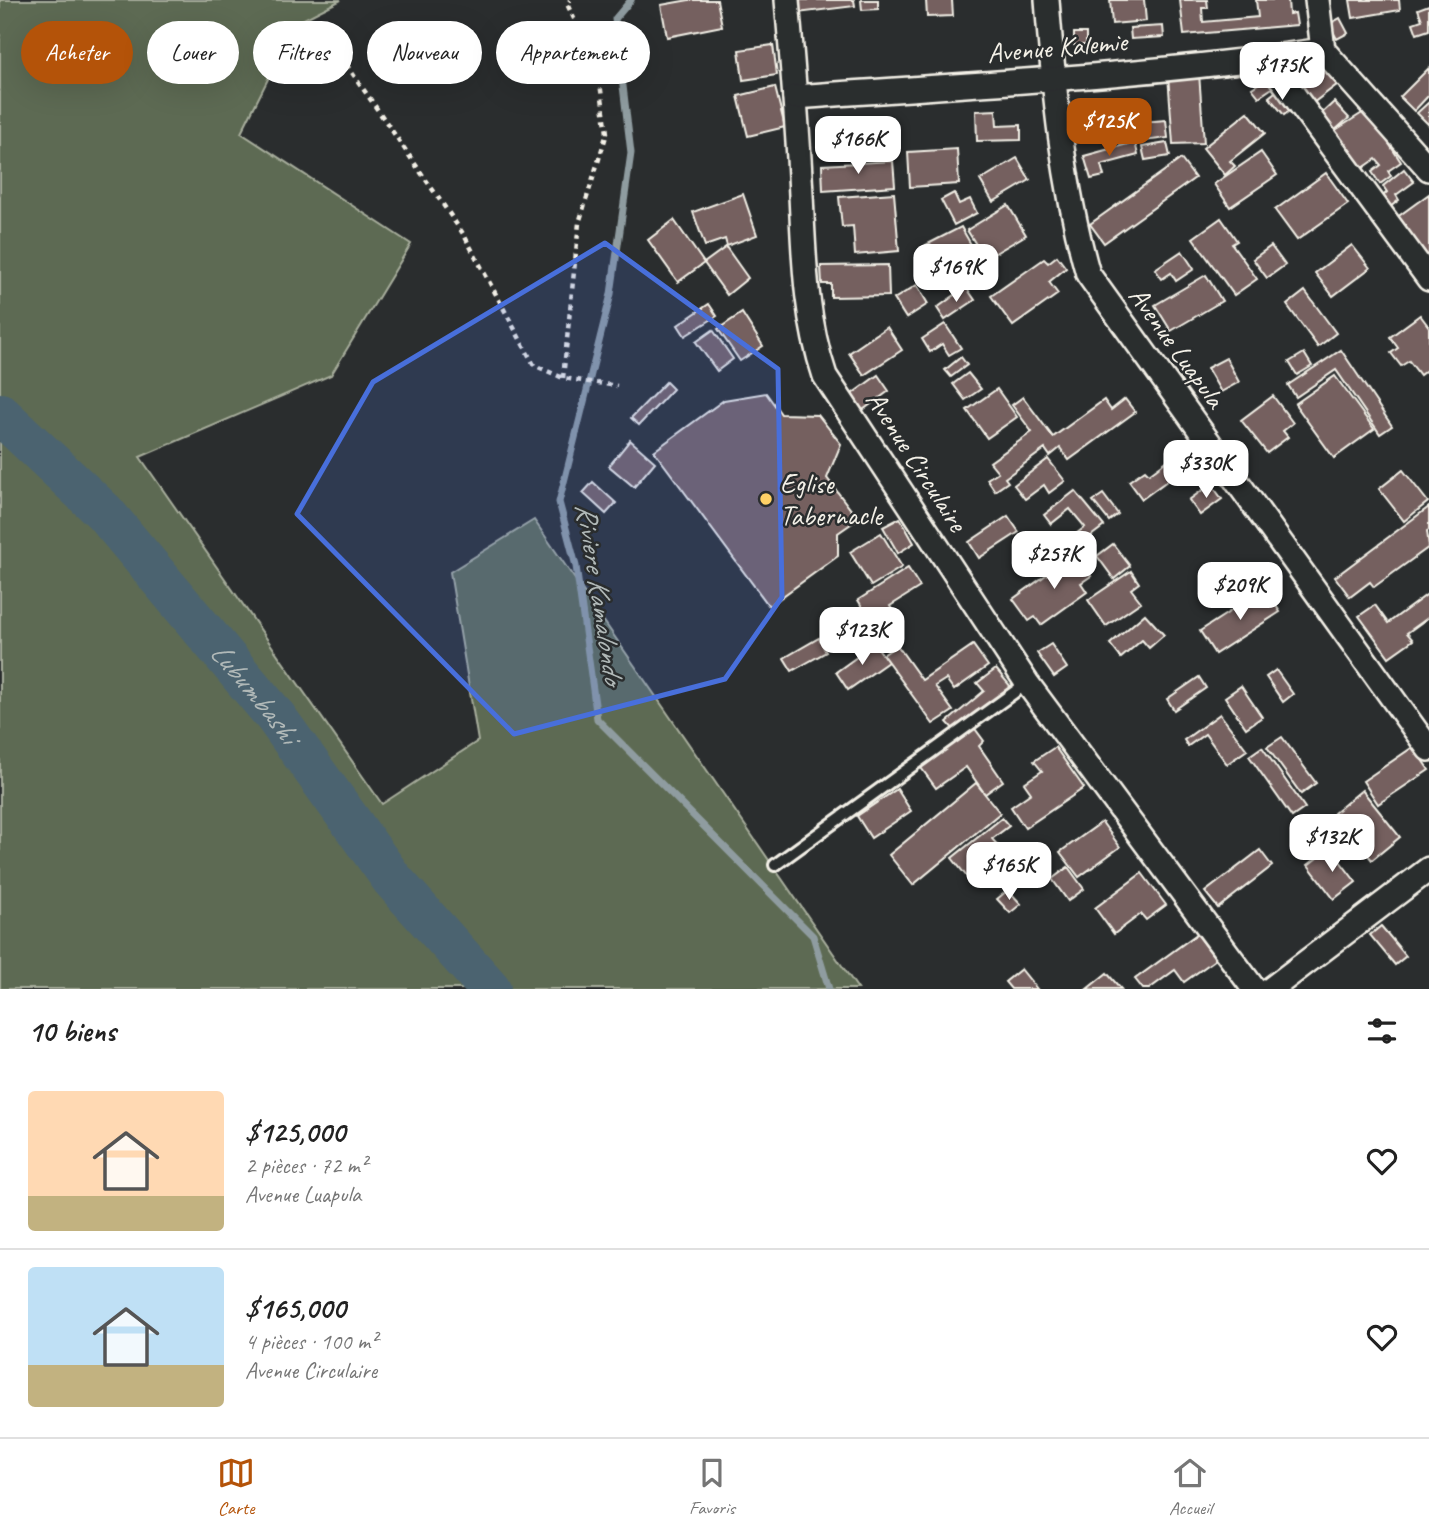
<!DOCTYPE html>
<html lang="fr">
<head>
<meta charset="utf-8">
<style>
	body { margin:0; font-family:Caveat,sans-serif; background:#f6f6f6; color:#222; height:100vh; display:flex; flex-direction:column; font-size:26px; white-space:nowrap }
	* { box-sizing:border-box; margin:0 }
	p { font-size:23px; color:#767676 }
	.icon { flex:none; width:38px; height:38px; fill:none; stroke:currentColor; stroke-width:2; stroke-linecap:round; stroke-linejoin:round }
	.map { position:relative; height:989px; overflow:hidden }
	.side { display:flex; flex-direction:column; background:#fff; flex:1 }
	.side>* { flex:none }
	.guide { position:absolute; left:21px; top:21px; width:700px; height:63px; display:flex; gap:14px }
	.price { position:absolute; translate:-50% -60px; padding:0 16px; border-radius:14px; background:#fff; color:#222; font-size:23px; line-height:46px; filter:drop-shadow(0 2px 4px #0008) }
	.price::after { content:''; position:absolute; left:50%; top:42px; width:21px; height:16px; margin-left:-10px; background:inherit; clip-path:polygon(0 0,100% 0,50% 100%) }
	.price.on { background:#b45309; color:#fff }
	ul { padding:0; list-style:none }
	li { display:flex; align-items:center; gap:21px; height:175px; padding:0 28px }
	li+li { border-top:2px solid #e0e0e0 }
	li span { display:grid; place-items:center; flex:none; width:196px; height:140px; border-radius:7px; color:#555 }
	li>.icon { margin-inline-start:auto }
	span .icon { width:84px; height:84px; fill:#fffc; stroke-width:1 }
	li b { font-size:30px }
	h2 { display:flex; justify-content:space-between; align-items:center; height:84px; padding:0 28px; font-size:30px }
	.chip { padding:0 24px; border-radius:32px; background:#fff; box-shadow:0 7px 28px #0002; font-size:24px; line-height:63px }
	.chip.on { background:#b45309; color:#fff }
	.tabs { display:flex; justify-content:space-around; align-items:center; height:98px; border-top:2px solid #e0e0e0; background:#fff; font-size:19px; color:#767676 }
	.tabs a { display:grid; justify-items:center; gap:4px }
	.tabs .on { color:#b45309 }
	.map>svg:first-child { display:block }
</style>
</head>
<body>
<div class="map">
<svg width="1429" height="989" viewBox="0 0 1429 989">
	<rect width="100%" height="100%" fill="#2a2d2e"/>
	<filter id="ink" filterUnits="userSpaceOnUse"><feTurbulence type="fractalNoise" baseFrequency=".0143" numOctaves="2"/><feDisplacementMap in="SourceGraphic" scale="14" xChannelSelector="R" yChannelSelector="G"/><feConvolveMatrix kernelMatrix="1 2 1 2 8 2 1 2 1" color-interpolation-filters="sRGB"/></filter>
	<g filter="url(#ink)">
		<!-- green -->
		<polygon fill="#5d6a52" stroke="#a8ae9d" stroke-width="2" points="0,0 341,0 296,23 241,133 411,244 331,375 140,457 382,804 478,741 450,572 534,520 858,989 0,989"/>
		<g fill="none" stroke-linecap="round" stroke-linejoin="round">
			<!-- stream -->
			<polyline stroke="#8f9ca0" stroke-width="7" points="631,0 615,19 631,153 611,294 559,502 576,566 597,719 813,936 829,989"/>
			<!-- river -->
			<path stroke="#4c6470" stroke-width="42" id="s1" d="M0,414L104,512L275,716L392,879L490,989"/>
		</g>
		<!-- building -->
		<g fill="#74605f" stroke="#f4f1e8" stroke-width="2">
			<polygon points="689,0 717,0 722,26 667,37 661,5"/>
			<polygon points="797,0 854,0 855,6 798,13"/>
			<polygon points="861,0 878,0 878,9 862,10"/>
			<polygon points="926,0 952,0 953,16 927,17"/>
			<polygon points="1110,0 1144,0 1146,21 1112,24"/>
			<polygon points="1180,0 1207,0 1208,8 1202,8 1203,22 1258,17 1256,0 1288,0 1289,14 1295,13 1297,25 1184,35"/>
			<polygon points="1350,0 1399,0 1400,10 1353,18"/>
			<polygon points="1429,5 1429,30 1417,34 1413,23 1422,20 1418,9"/>
			<polygon points="1340,18 1348,33 1337,39 1329,24"/>
			<polygon points="1163,26 1164,37 1131,39 1130,28"/>
			<rect x="1074" y="33" width="12" height="12"/>
			<polygon points="773,45 777,75 743,80 739,50"/>
			<polygon points="1318,60 1338,84 1313,103 1294,80"/>
			<polygon points="1429,68 1429,95 1414,111 1400,97"/>
			<polygon points="1199,73 1204,143 1173,144 1168,75"/>
			<polygon points="1268,77 1275,86 1259,97 1252,88"/>
			<polygon points="775,87 785,127 748,136 738,96"/>
			<polygon points="1280,88 1294,107 1284,115 1269,97"/>
			<polygon points="1334,102 1349,118 1334,131 1320,115"/>
			<polygon points="1429,102 1429,125 1417,113"/>
			<polygon points="996,110 997,126 1021,125 1021,140 977,141 976,111"/>
			<polygon points="1367,110 1401,162 1388,171 1391,176 1380,184 1372,172 1381,165 1376,159 1360,170 1334,131"/>
			<polygon points="1248,112 1265,133 1230,161 1235,166 1225,175 1203,148"/>
			<polygon points="879,120 882,152 833,156 830,124"/>
			<polygon points="1166,120 1168,138 1144,141 1142,122"/>
			<polygon points="1135,142 1138,155 1101,165 1104,176 1091,179 1084,156"/>
			<polygon points="1167,143 1170,156 1145,160 1142,147"/>
			<polygon points="957,149 959,184 910,187 908,152"/>
			<polygon points="1261,152 1277,175 1230,207 1214,184"/>
			<polygon points="1017,158 1030,180 993,202 980,180"/>
			<polygon points="1181,159 1195,178 1104,243 1090,224"/>
			<polygon points="893,161 895,186 823,191 822,165"/>
			<polygon points="1404,169 1414,182 1396,195 1399,200 1390,207 1382,197 1387,192 1383,186"/>
			<polygon points="1326,173 1348,204 1297,240 1275,210"/>
			<polygon points="894,193 899,251 855,255 853,226 842,227 839,197"/>
			<polygon points="954,193 959,204 970,199 977,213 954,225 941,200"/>
			<polygon points="743,194 757,235 727,246 725,239 705,246 693,212"/>
			<polygon points="1429,194 1429,260 1396,218"/>
			<polygon points="1008,205 1026,235 985,259 967,230"/>
			<polygon points="1221,218 1237,241 1232,244 1257,279 1234,295 1193,238"/>
			<polygon points="674,220 704,263 678,282 648,240"/>
			<polygon points="961,227 973,248 958,255 955,250 935,260 926,245"/>
			<polygon points="1352,245 1370,268 1333,296 1315,273"/>
			<polygon points="1271,246 1285,265 1267,278 1253,259"/>
			<polygon points="726,247 748,278 727,295 704,263"/>
			<polygon points="1182,251 1194,269 1176,281 1171,273 1162,279 1155,269"/>
			<polygon points="1057,256 1066,268 1049,282 1058,294 1013,326 991,296 1044,259 1048,263"/>
			<polygon points="888,265 889,296 831,297 831,284 822,284 821,266"/>
			<polygon points="1206,275 1222,301 1171,331 1155,305"/>
			<polygon points="917,285 928,304 906,318 894,299"/>
			<polygon points="966,287 975,300 945,320 937,308"/>
			<polygon points="1305,291 1336,333 1318,347 1287,305"/>
			<polygon points="709,304 717,316 685,336 678,325"/>
			<polygon points="742,313 763,346 740,361 718,329"/>
			<polygon points="1420,315 1429,327 1429,368 1420,375 1409,361 1401,366 1391,353 1398,348 1390,337"/>
			<polygon points="945,324 961,348 949,355 942,344 930,352 922,339"/>
			<polygon points="887,327 902,350 864,375 849,353"/>
			<polygon points="713,330 733,359 717,371 696,342"/>
			<polygon points="1341,350 1392,426 1380,434 1336,370 1296,397 1288,385"/>
			<polygon points="1304,353 1312,366 1297,375 1289,362"/>
			<polygon points="961,357 967,365 951,377 945,370"/>
			<polygon points="1226,358 1239,382 1221,392 1207,368"/>
			<polygon points="968,373 981,389 965,400 953,384"/>
			<polygon points="878,375 889,391 860,412 849,396"/>
			<polygon points="1335,376 1374,429 1334,458 1295,404"/>
			<polygon points="666,382 673,389 639,425 631,418"/>
			<polygon points="997,389 1017,417 987,438 967,410"/>
			<polygon points="766,393 781,414 818,415 841,444 827,478 858,519 838,533 838,556 769,606 654,451 724,400"/>
			<polygon points="1273,396 1293,423 1283,431 1288,437 1267,453 1241,420"/>
			<polygon points="1023,397 1053,437 1104,400 1111,410 1125,399 1135,412 1069,460 1060,448 1050,456 1045,449 1005,478 1008,482 995,491 987,479 998,472 990,462 1032,432 1012,405"/>
			<polygon points="630,440 655,462 634,487 609,466"/>
			<polygon points="1191,443 1201,456 1142,499 1129,481 1145,470 1149,474"/>
			<polygon points="1048,459 1065,481 1049,493 1044,485 1025,499 1014,485"/>
			<polygon points="1403,470 1428,502 1404,521 1379,489"/>
			<polygon points="593,482 616,503 606,514 583,493"/>
			<polygon points="1211,484 1222,499 1200,515 1189,500"/>
			<polygon points="1075,491 1104,526 1083,542 1076,534 1085,527 1070,509 1051,524 1044,515"/>
			<polygon points="1103,494 1118,514 1109,521 1093,501"/>
			<polygon points="1429,507 1429,530 1427,531 1429,547 1374,587 1370,582 1350,597 1335,577"/>
			<polygon points="1008,516 1019,532 979,558 969,542"/>
			<polygon points="900,518 914,543 898,553 883,527"/>
			<polygon points="881,533 902,567 871,586 850,552"/>
			<polygon points="1113,544 1130,566 1114,579 1097,556"/>
			<polygon points="1075,554 1091,576 1081,583 1087,592 1041,625 1035,617 1029,621 1013,599"/>
			<polygon points="908,568 920,587 890,606 895,615 875,628 858,600"/>
			<polygon points="1131,571 1139,583 1131,589 1141,602 1106,626 1088,600"/>
			<polygon points="1265,589 1280,612 1215,654 1200,631"/>
			<polygon points="1429,593 1429,617 1407,633 1413,640 1389,657 1359,616 1375,605 1388,623"/>
			<polygon points="1145,614 1164,635 1149,648 1142,640 1121,658 1110,644"/>
			<polygon points="819,638 826,652 792,671 784,658"/>
			<polygon points="875,644 888,662 848,690 836,672"/>
			<polygon points="1051,644 1067,668 1054,677 1037,653"/>
			<polygon points="897,645 922,680 973,645 988,666 954,690 946,679 935,686 953,711 933,724 883,655"/>
			<polygon points="996,669 1012,688 955,731 947,722 984,691 977,683"/>
			<polygon points="1276,670 1293,694 1283,702 1266,677"/>
			<polygon points="1199,677 1206,688 1174,710 1167,699"/>
			<polygon points="1241,686 1262,717 1246,728 1225,697"/>
			<polygon points="1220,714 1247,750 1227,764 1205,734 1188,746 1184,740"/>
			<polygon points="973,726 984,741 979,746 1003,781 985,794 966,767 936,788 919,765"/>
			<polygon points="1282,737 1316,783 1301,794 1267,747"/>
			<polygon points="1055,747 1084,788 1025,828 1011,807 1031,793 1024,783 1042,771 1034,761"/>
			<polygon points="1262,747 1305,808 1292,817 1249,756"/>
			<polygon points="1413,747 1429,770 1378,804 1363,781"/>
			<polygon points="976,783 1000,813 913,885 889,855"/>
			<polygon points="897,789 911,811 871,838 857,816"/>
			<polygon points="1362,790 1400,837 1372,860 1350,833 1344,838 1336,828 1342,822 1334,813"/>
			<polygon points="1002,818 1009,826 992,839 1003,851 968,878 952,858"/>
			<polygon points="1102,822 1120,847 1079,877 1060,852"/>
			<polygon points="1330,848 1356,882 1334,899 1308,865"/>
			<polygon points="1260,850 1272,866 1218,908 1205,892"/>
			<polygon points="1068,867 1084,889 1068,901 1052,879"/>
			<polygon points="1142,873 1166,905 1146,920 1141,914 1114,934 1095,908"/>
			<polygon points="1008,890 1021,904 1010,913 997,899"/>
			<polygon points="1381,926 1406,956 1395,965 1370,935"/>
			<polygon points="1197,934 1216,959 1184,982 1175,970 1149,989 1143,989 1135,979"/>
			<polygon points="1021,969 1037,989 1011,989 1005,982"/>
			<polygon points="1107,973 1121,989 1087,989"/>
		</g>
		<g fill="none" stroke-linecap="round" stroke-linejoin="round">
			<!-- lane casing -->
			<g stroke="#f4f1e8" stroke-width="16">
				<polyline id="lane" points="775,865 1027,683"/>
			</g>
			<!-- street casing -->
			<g stroke="#f4f1e8" stroke-width="28">
				<g id="street">
					<path d="M787,0C792,59 797,117 800,176C804,244 803,311 825,376L1027,683L1254,989"/>
					<path d="M1047,0C1054,92 1063,186 1088,274L1429,749"/>
					<polyline points="1317,0 1323,50 1429,169"/>
					<polyline points="1267,59 1429,279"/>
					<path d="M795,97C971,84 1148,76 1323,50"/>
					<polyline points="1271,989 1429,869"/>
				</g>
			</g>
			<!-- path -->
			<g stroke="#f4f1e8" stroke-width="4.5" stroke-dasharray="5 5" stroke-linecap="butt">
				<polyline points="335,48 464,235 534,365 563,378 617,386"/>
				<polyline points="563,378 579,223 607,133 598,69 567,4 570,0"/>
			</g>
			<!-- lane -->
			<use href="#lane" stroke="#2a2d2e" stroke-width="10"/>
			<!-- street -->
			<use href="#street" stroke="#2a2d2e" stroke-width="23"/>
		</g>
	</g>
	<!-- marked area -->
	<path fill="#486fdb" fill-opacity="0.2" stroke="#486fdb" stroke-width="5" stroke-linejoin="round" d="M605,243L778,369L782,597L725,679L514,734L297,514L373,382Z"/>
	<!-- markers -->
	<circle fill="#ffd166" stroke="#2a2d2e" stroke-width="2.5" cx="766" cy="499" r="7"/>
	<g text-anchor="middle" dominant-baseline="central" stroke-width="5" stroke-linejoin="round" paint-order="stroke">
		<!-- street labels -->
		<g font-size="28" fill="#f4f1e8" stroke="#2a2d2e">
			<text transform="translate(1057 47) rotate(-5)">Avenue Kalemie</text>
			<text transform="translate(1177 347) rotate(54)">Avenue Luapula</text>
			<text transform="translate(917 461) rotate(57)">Avenue Circulaire</text>
		</g>
		<!-- poi labels -->
		<g font-size="28" fill="#f4f1e8" stroke="#2a2d2e" text-anchor="start">
			<text x="780" y="483">Eglise<tspan x="780" dy="32">Tabernacle</tspan></text>
		</g>
		<!-- water labels -->
		<g font-size="30" font-style="italic" fill="#b1b9b8" stroke="#2a2d2e">
			<text transform="translate(600 593) rotate(81)">Riviere Kamalondo</text>
			<text stroke="none"><textPath href="#s1" startOffset="378">Lubumbashi</textPath></text>
		</g>
	</g>
</svg>
<b class="price" style="left:1282px;top:102px">$175K</b>
<b class="price on" style="left:1109px;top:158px">$125K</b>
<b class="price" style="left:858px;top:176px">$166K</b>
<b class="price" style="left:956px;top:304px">$169K</b>
<b class="price" style="left:1206px;top:500px">$330K</b>
<b class="price" style="left:1054px;top:591px">$257K</b>
<b class="price" style="left:1240px;top:622px">$209K</b>
<b class="price" style="left:862px;top:667px">$123K</b>
<b class="price" style="left:1332px;top:874px">$132K</b>
<b class="price" style="left:1009px;top:902px">$165K</b>
<div class="guide">
<a class="chip on">Acheter</a>
<a class="chip">Louer</a>
<a class="chip">Filtres</a>
<a class="chip">Nouveau</a>
<a class="chip">Appartement</a>
</div>
</div>
<section class="side">
<h2>10 biens<svg class="icon" aria-label="filters" viewBox="0 0 24 24"><path d="M4 7h16M4 17h16"/><circle cx="9" cy="7" r="2"/><circle cx="15" cy="17" r="2"/></svg></h2>
<ul>
<li><span style="background:linear-gradient(#ffd9b3 75%,#c2b280 0)"><svg class="icon" aria-label="home" viewBox="0 0 24 24"><path d="M3 11l9-7 9 7M6 9v11h12V9"/></svg></span><div><b>$125,000</b><p>2 pièces · 72 m²</p><p>Avenue Luapula</p></div><svg class="icon" aria-label="heart" viewBox="0 0 24 24"><path d="M12 20l-8-8c-3-5 5-10 8-4 3-6 11-1 8 4z"/></svg></li>
<li><span style="background:linear-gradient(#bfe0f5 70%,#c2b280 0)"><svg class="icon" aria-label="home" viewBox="0 0 24 24"><path d="M3 11l9-7 9 7M6 9v11h12V9"/></svg></span><div><b>$165,000</b><p>4 pièces · 100 m²</p><p>Avenue Circulaire</p></div><svg class="icon" aria-label="heart" viewBox="0 0 24 24"><path d="M12 20l-8-8c-3-5 5-10 8-4 3-6 11-1 8 4z"/></svg></li>
</ul>
</section>
<nav class="tabs">
<a class="on"><svg class="icon" aria-label="map" viewBox="0 0 24 24"><path d="M3 6l6-2 6 2 6-2v14l-6 2-6-2-6 2zM9 4v14M15 6v14"/></svg>Carte</a>
<a><svg class="icon" aria-label="saved" viewBox="0 0 24 24"><path d="M7 4h10v16l-5-4-5 4z"/></svg>Favoris</a>
<a><svg class="icon" aria-label="home" viewBox="0 0 24 24"><path d="M3 11l9-7 9 7M6 9v11h12V9"/></svg>Accueil</a>
</nav>
</body>
</html>
